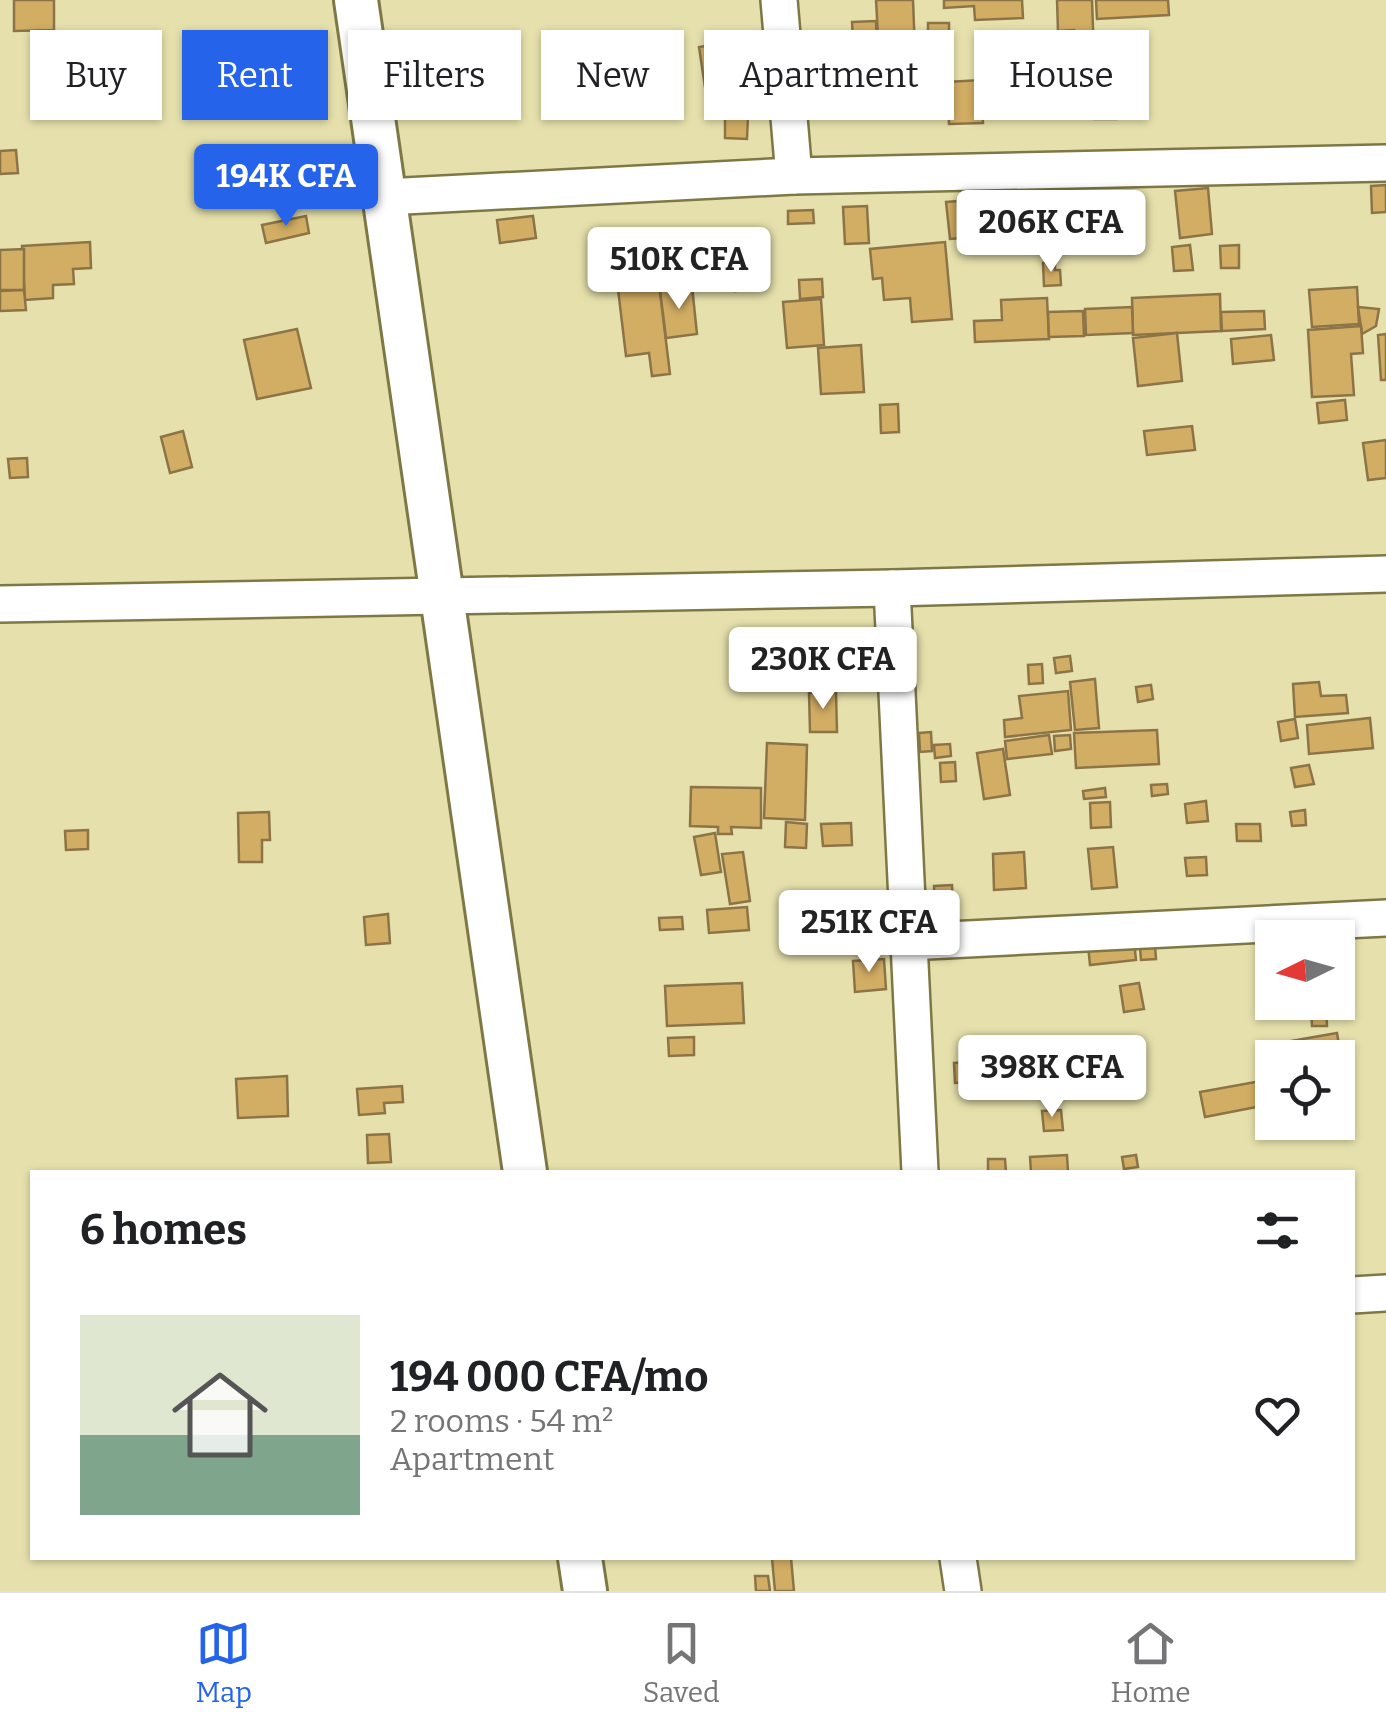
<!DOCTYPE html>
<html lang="en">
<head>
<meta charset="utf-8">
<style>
	body { margin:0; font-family:Bitter,serif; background:#f2f2f2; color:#202124; height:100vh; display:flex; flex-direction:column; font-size:38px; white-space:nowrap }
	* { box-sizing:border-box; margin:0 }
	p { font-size:32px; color:#757577 }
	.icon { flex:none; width:55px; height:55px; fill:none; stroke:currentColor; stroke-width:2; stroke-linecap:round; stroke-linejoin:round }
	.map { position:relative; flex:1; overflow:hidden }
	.drawer { position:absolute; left:30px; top:1170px; width:1325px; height:390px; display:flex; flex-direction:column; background:#fff; border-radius:0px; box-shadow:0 2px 8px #0004 }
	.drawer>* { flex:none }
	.banner { position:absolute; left:30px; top:30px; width:1328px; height:90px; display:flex; gap:20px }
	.needle { width:65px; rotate:265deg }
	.tools { position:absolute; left:1255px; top:920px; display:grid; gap:20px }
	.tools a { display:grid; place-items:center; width:100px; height:100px; border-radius:0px; background:#fff; box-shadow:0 2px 8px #0004; font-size:50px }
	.price { position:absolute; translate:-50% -85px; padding:0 22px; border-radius:10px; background:#fff; color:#222; font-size:32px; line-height:65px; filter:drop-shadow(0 2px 5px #0008) }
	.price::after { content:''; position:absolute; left:50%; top:60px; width:30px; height:22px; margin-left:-15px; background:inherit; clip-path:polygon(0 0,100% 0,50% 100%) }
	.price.current { background:#2563eb; color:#fff }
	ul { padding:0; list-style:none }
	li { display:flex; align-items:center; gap:30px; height:250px; padding:0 50px }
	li+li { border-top:2px solid #e0e0e0 }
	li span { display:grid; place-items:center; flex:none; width:280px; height:200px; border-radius:0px; color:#555 }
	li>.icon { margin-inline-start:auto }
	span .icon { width:120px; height:120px; fill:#fffc; stroke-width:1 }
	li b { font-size:42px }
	h2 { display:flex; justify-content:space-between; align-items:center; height:120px; padding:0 50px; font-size:42px }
	.chip { padding:0 35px; border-radius:0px; background:#fff; box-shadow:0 2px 8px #0004; font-size:35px; line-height:90px }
	.chip.current { background:#2563eb; color:#fff }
	.tabs { display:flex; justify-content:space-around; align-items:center; height:140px; border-top:2px solid #e0e0e0; background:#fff; font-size:28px; color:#757577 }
	.tabs a { display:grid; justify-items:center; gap:5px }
	.tabs .current { color:#2563eb }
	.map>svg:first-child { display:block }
</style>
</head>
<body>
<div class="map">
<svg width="1386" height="1591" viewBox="0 0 1386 1591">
	<rect width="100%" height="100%" fill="#e6e1ac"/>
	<!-- building -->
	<g fill="#d2ad64" stroke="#8c7447" stroke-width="2.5">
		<polygon points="14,0 54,0 54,30 14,31"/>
		<polygon points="876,0 913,0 915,52 879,53"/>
		<polygon points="944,0 1022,0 1023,18 975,20 974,6 944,8"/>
		<polygon points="1057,0 1092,0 1094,55 1075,56 1074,30 1058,31"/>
		<polygon points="1096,0 1168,0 1169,15 1097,19"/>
		<polygon points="876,21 878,81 855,82 852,22"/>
		<rect x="928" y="23" width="21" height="27"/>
		<polygon points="739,41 742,68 722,71 725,92 706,94 699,47"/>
		<polygon points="1023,41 1025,65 1008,66 1006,43"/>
		<polygon points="981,80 983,123 949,124 947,82"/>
		<polygon points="895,82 896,111 878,112 878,83"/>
		<polygon points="1115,82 1116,119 1094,119 1094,83"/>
		<polygon points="77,83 118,85 118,107 76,105"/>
		<polygon points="1016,85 1017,97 1002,99 1000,86"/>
		<polygon points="725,114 748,116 747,139 725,138"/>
		<polygon points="16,150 18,173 0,174 0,151"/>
		<polygon points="1386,185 1386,212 1372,213 1371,186"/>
		<polygon points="1208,188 1212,234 1180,238 1175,191"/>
		<polygon points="1057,193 1059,214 1037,216 1035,195"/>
		<polygon points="972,200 975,237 950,239 946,202"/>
		<polygon points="987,203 990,224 976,225 974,204"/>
		<polygon points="867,206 869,243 845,244 843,207"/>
		<polygon points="813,210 814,223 788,224 788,211"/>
		<polygon points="306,216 309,233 266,243 262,225"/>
		<polygon points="533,216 536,238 500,243 497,220"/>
		<polygon points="90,242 91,268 73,269 74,284 53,285 53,298 25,300 22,246"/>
		<polygon points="945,242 952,319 912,322 910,298 884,300 882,278 873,279 870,249"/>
		<polygon points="1190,245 1193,270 1174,271 1172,247"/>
		<polygon points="1239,245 1239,268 1221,268 1220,246"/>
		<polygon points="24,249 24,290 0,290 0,250"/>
		<polygon points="1055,262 1055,270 1060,270 1061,285 1044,286 1043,263"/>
		<polygon points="761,273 763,287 735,291 732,276"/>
		<polygon points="822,279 823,297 800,299 799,280"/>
		<polygon points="659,284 670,374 652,376 649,353 626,356 618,289"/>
		<polygon points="692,286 697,334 666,338 660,290"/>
		<polygon points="1357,287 1359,324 1312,327 1309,290"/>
		<polygon points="24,290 26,310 0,311 0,291"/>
		<polygon points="1220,294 1221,331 1133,335 1132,298"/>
		<polygon points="1047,298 1049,339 975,342 974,321 1002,320 1001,300"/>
		<polygon points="821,299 824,345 787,348 783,302"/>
		<polygon points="1132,307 1133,333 1086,335 1085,309"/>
		<polygon points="1358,307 1379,309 1376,326 1362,334"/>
		<polygon points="1083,311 1084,336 1049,337 1048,312"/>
		<polygon points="1264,311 1265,329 1222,331 1221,312"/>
		<polygon points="1361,326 1363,353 1351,354 1354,395 1312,397 1308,330"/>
		<polygon points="297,329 311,388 257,399 244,340"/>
		<polygon points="1177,333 1182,381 1138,386 1133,338"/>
		<polygon points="1386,334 1386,380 1381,380 1378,335"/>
		<polygon points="1271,335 1274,360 1233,364 1231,339"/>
		<polygon points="861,345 864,392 821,394 818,348"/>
		<polygon points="1345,400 1347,420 1319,423 1317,403"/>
		<polygon points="898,404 899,432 881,433 880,405"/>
		<polygon points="1192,426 1195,450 1147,455 1144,431"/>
		<polygon points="183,431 192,467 170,473 161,437"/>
		<polygon points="1386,440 1386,478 1368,480 1363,443"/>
		<polygon points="27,458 28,477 10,478 8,459"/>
		<polygon points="812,639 833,639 834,669 813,669"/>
		<polygon points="1070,656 1072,671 1056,673 1054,658"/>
		<polygon points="1042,664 1043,683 1029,684 1028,665"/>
		<polygon points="1095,679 1099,728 1075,730 1070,682"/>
		<polygon points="1319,682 1321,696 1346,695 1348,713 1295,717 1293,684"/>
		<polygon points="1151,685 1153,699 1138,702 1136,687"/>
		<polygon points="1068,691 1071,730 1005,737 1004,720 1022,718 1019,696"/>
		<polygon points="836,692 837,732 810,732 809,693"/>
		<polygon points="1370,718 1373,748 1309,754 1307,725"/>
		<polygon points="1295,719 1298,738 1281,741 1278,722"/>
		<polygon points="1157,730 1159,764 1076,768 1074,733"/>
		<polygon points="931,732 932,751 920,752 919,733"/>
		<polygon points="1049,735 1052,754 1007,759 1005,741"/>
		<polygon points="1070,735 1071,749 1055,751 1054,736"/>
		<polygon points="767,743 807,745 805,820 764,818"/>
		<polygon points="950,744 951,756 935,758 934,745"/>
		<polygon points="1003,749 1010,795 984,799 977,753"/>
		<polygon points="955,762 956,781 941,782 940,763"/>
		<polygon points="1309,765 1314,784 1295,787 1291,768"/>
		<polygon points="1167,784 1168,794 1152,796 1151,785"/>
		<polygon points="691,787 761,788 761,828 731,827 732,834 718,834 718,827 690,826"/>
		<polygon points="1105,788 1106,797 1084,799 1083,791"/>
		<polygon points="1206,801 1208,821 1187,823 1185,804"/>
		<polygon points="1110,802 1111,827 1091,828 1090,803"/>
		<polygon points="1305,810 1306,825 1292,826 1290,812"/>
		<polygon points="269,812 270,840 262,840 262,862 239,862 238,813"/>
		<polygon points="786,822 807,824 806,848 785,847"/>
		<polygon points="851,823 852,845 823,846 821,824"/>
		<polygon points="1236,824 1260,824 1261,841 1237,841"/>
		<polygon points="88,830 88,849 66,850 65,831"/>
		<polygon points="715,833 721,872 701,875 694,837"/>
		<polygon points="1113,847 1117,887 1092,889 1088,849"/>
		<polygon points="743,852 750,901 730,904 722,854"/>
		<polygon points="1024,852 1026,888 994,890 993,854"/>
		<polygon points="1206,857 1207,875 1187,876 1185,858"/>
		<polygon points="952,885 953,908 935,909 934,886"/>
		<polygon points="747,907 749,930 709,933 707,910"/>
		<polygon points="388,914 390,943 366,945 364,917"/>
		<polygon points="682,917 683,929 660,930 659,918"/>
		<polygon points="1134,941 1136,960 1090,965 1088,945"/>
		<polygon points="1155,945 1156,959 1141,960 1140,947"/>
		<polygon points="884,959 886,989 855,992 853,961"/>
		<polygon points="742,983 744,1023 667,1026 665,986"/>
		<polygon points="1139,983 1144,1009 1124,1012 1120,986"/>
		<polygon points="1306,1003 1307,1015 1288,1016 1287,1004"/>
		<polygon points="1311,1006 1326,1006 1327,1026 1312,1026"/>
		<polygon points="1337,1033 1343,1070 1338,1070 1338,1058 1276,1058 1274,1044"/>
		<polygon points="694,1037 694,1055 669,1056 668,1038"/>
		<polygon points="1057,1057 1059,1091 971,1096 970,1082 955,1083 954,1063"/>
		<polygon points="287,1076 288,1116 238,1118 236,1079"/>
		<polygon points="1272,1079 1272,1104 1205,1117 1200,1092"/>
		<polygon points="402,1086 403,1102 384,1103 385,1113 359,1115 357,1089"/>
		<polygon points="1061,1110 1063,1130 1044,1131 1042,1111"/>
		<polygon points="389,1134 391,1162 368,1163 367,1135"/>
		<polygon points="1067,1155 1068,1172 1031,1172 1030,1157"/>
		<polygon points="1136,1155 1138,1167 1124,1169 1122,1157"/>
		<polygon points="988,1159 1005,1159 1006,1172 988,1172"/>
		<polygon points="772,1558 791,1558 794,1591 775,1591"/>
		<polygon points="755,1576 768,1576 770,1591 756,1591"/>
	</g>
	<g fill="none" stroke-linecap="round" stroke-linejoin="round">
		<!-- minor casing -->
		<g stroke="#7d7846" stroke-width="40">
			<g id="minor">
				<polyline points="779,0 794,176"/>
				<polyline points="385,197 794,176 1386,163"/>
				<polyline points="892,588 920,1172"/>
				<polyline points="0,604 892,588 1386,574"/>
				<polyline points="907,942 1386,918"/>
				<polyline points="1352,1295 1386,1293"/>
				<polyline points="958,1558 963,1591"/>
			</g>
		</g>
		<!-- tertiary casing -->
		<g stroke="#7d7846" stroke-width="48">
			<g id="tertiary">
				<polyline points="356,0 525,1172"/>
				<polyline points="580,1558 585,1591"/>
			</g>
		</g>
		<!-- minor -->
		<use href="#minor" stroke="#fff" stroke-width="35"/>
		<!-- tertiary -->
		<use href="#tertiary" stroke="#fff" stroke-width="42"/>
	</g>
</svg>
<div class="tools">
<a><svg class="needle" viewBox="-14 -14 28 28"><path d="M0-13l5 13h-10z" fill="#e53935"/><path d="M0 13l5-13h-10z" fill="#757577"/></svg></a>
<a><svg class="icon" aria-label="locate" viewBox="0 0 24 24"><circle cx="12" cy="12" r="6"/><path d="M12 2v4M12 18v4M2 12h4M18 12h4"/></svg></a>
</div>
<b class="price current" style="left:286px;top:229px">194K CFA</b>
<b class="price" style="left:1051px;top:275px">206K CFA</b>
<b class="price" style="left:679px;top:312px">510K CFA</b>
<b class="price" style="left:823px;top:712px">230K CFA</b>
<b class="price" style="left:869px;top:975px">251K CFA</b>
<b class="price" style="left:1052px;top:1120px">398K CFA</b>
<div class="banner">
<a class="chip">Buy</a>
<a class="chip current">Rent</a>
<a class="chip">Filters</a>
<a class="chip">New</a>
<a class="chip">Apartment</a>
<a class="chip">House</a>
</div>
<section class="drawer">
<h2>6 homes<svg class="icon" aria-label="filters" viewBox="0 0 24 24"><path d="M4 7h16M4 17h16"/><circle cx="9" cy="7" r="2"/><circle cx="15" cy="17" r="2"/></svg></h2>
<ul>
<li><span style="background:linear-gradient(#dfe7d0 60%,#7fa58c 0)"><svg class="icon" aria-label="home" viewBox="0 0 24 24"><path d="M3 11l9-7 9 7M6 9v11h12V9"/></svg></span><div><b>194 000 CFA/mo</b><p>2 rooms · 54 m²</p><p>Apartment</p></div><svg class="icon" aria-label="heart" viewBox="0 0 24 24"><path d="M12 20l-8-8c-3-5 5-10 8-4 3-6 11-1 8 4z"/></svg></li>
</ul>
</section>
</div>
<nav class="tabs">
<a class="current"><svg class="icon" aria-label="map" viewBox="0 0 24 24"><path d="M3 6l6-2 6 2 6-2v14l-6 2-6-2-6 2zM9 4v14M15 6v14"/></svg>Map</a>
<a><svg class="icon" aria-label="saved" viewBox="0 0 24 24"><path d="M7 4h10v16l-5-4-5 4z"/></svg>Saved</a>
<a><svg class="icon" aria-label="home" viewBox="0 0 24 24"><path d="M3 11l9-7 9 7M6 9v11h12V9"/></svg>Home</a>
</nav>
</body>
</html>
